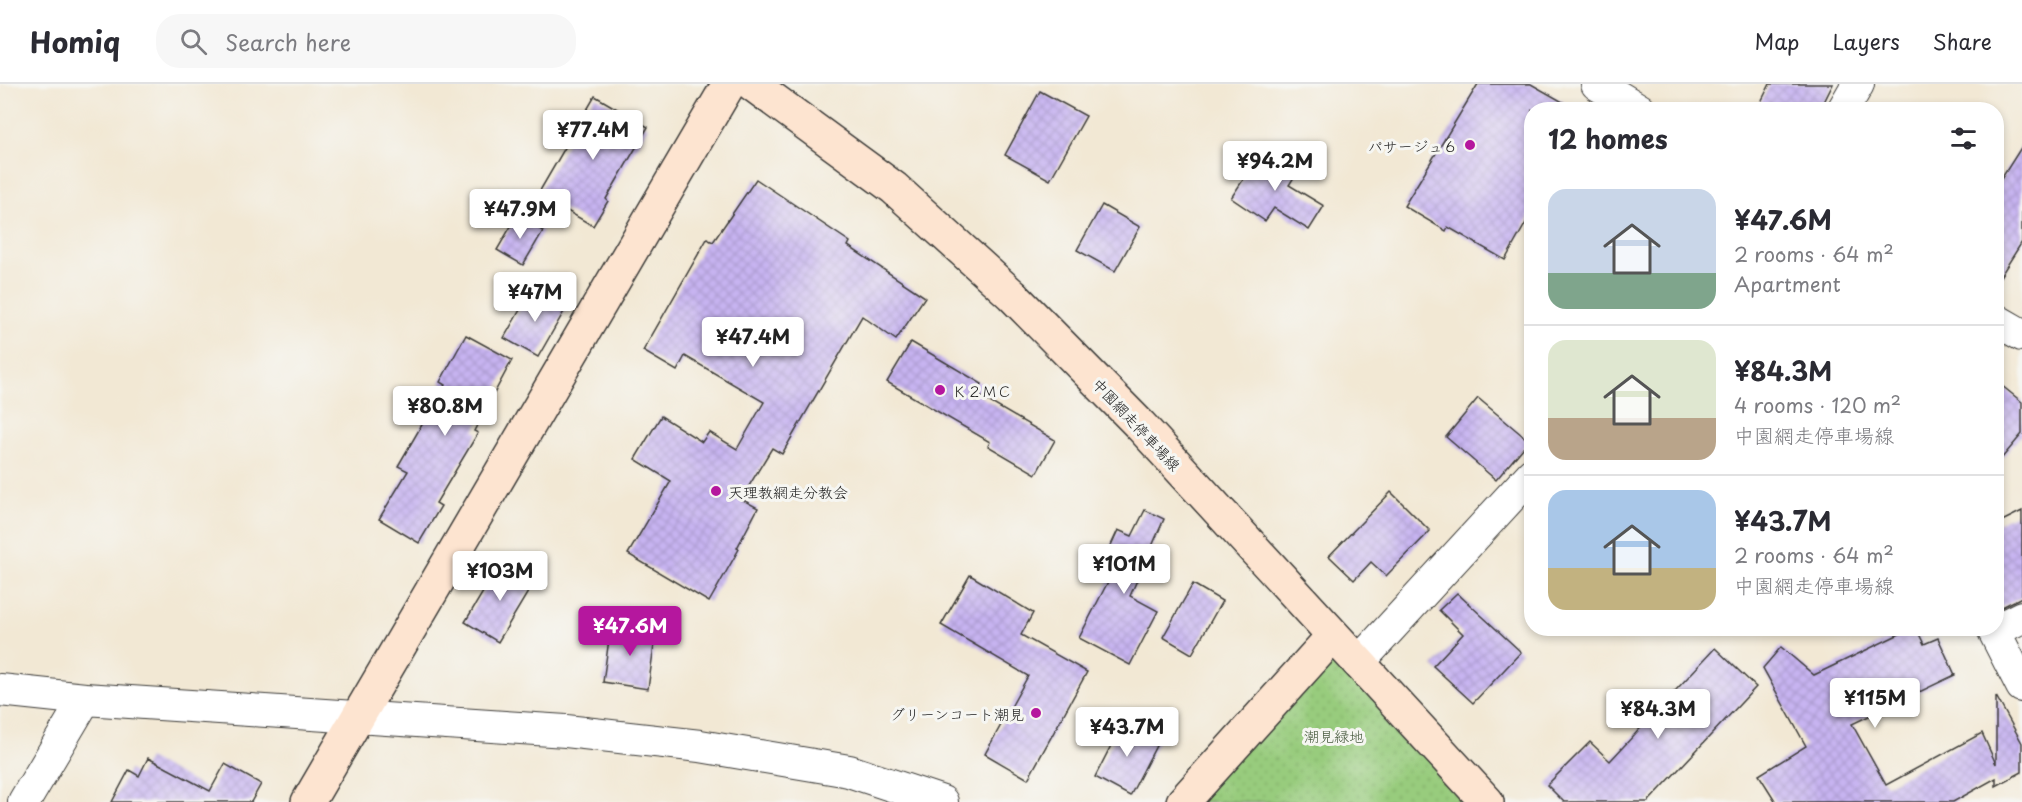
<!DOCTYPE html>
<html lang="en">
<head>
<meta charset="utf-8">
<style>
	body { margin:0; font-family:"Playpen Sans","Klee One",sans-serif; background:#f7f7f7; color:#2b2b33; height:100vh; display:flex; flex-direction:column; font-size:22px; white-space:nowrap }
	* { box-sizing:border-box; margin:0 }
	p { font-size:20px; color:#7c7c81 }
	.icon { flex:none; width:33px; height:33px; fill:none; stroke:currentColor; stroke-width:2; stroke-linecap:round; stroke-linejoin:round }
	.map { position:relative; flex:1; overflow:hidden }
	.side { position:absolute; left:1524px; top:18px; width:480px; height:534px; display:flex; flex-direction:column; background:#fff; border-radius:24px; box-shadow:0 3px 9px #0003 }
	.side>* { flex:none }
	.price { position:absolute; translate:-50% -51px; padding:0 14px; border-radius:6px; background:#fff; color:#222; font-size:20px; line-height:39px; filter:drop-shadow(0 2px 3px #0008) }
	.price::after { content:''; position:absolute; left:50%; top:36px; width:18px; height:14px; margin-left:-9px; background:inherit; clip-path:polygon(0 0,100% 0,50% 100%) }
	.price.on { background:#b5179e; color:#fff }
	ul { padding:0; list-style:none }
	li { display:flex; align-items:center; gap:18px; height:150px; padding:0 24px }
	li+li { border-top:2px solid #e1e1e2 }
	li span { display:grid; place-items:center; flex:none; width:168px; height:120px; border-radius:18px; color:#555 }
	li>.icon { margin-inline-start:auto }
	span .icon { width:72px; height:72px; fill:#fffc; stroke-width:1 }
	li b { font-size:26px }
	h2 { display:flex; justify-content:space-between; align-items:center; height:72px; padding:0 24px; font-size:26px }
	header { display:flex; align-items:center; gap:36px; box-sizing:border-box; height:84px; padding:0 30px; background:#fff; border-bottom:2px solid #e1e1e2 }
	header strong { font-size:28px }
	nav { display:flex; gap:33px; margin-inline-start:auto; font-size:21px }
	.search { width:420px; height:54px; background:#f7f7f7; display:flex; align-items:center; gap:15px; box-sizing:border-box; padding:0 21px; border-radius:24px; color:#7c7c81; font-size:22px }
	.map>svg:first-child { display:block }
</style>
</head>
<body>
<header>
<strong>Homiq</strong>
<div class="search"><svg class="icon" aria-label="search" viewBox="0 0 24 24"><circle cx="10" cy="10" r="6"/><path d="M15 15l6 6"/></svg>Search here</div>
<nav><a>Map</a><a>Layers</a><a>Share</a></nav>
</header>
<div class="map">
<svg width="2022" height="718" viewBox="0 0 2022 718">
	<defs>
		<pattern id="grass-dots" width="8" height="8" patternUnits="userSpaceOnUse" patternTransform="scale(1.5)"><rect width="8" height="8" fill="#98cc7d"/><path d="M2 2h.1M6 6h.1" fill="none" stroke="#82af6b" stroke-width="1.8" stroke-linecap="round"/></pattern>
		<pattern id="building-cross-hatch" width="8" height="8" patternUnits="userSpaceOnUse" patternTransform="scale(1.5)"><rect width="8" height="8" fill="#c7b4f1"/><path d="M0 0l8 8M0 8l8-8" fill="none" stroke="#aa9ace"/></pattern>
	</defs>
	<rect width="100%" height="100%" fill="#f6f6f2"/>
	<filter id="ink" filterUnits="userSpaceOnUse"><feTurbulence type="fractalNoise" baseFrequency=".0167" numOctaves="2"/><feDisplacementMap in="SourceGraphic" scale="12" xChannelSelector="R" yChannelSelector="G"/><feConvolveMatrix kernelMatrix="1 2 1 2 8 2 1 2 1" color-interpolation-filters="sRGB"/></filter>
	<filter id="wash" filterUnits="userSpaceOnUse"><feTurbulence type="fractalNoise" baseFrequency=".008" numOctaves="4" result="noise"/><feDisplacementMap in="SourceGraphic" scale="24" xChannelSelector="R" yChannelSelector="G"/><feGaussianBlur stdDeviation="1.35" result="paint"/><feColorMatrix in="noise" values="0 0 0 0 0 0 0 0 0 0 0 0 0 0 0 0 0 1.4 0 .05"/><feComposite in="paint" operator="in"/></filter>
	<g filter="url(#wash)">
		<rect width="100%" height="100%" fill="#f2e8d4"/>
		<!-- grass -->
		<polygon fill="url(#grass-dots)" stroke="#5a744c" stroke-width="1.5" points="1333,552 1487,718 1183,718"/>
		<g id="blocks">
			<!-- building -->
			<g fill="url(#building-cross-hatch)">
				<polygon points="1478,0 1531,0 1577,26 1532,26 1532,128 1505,176 1448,143 1446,147 1404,122"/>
				<polygon points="1770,0 1833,0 1820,26 1757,26"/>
				<polygon points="1040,7 1086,32 1050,96 1005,71"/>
				<polygon points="595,12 648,43 606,115 608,117 593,142 538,110"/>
				<polygon points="2022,62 2022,158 1996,199 1996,103"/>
				<polygon points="1264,64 1298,87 1289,101 1324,122 1309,146 1274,124 1265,137 1231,114"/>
				<polygon points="756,95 850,158 848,162 925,213 896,256 862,232 782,370 772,364 741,415 758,424 737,464 739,465 709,518 628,470 671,397 635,375 661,332 702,358 709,348 737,365 764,318 685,272 677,287 643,267 707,155 713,158"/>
				<polygon points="1102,121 1140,143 1115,187 1077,166"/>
				<polygon points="517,132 543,147 523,181 497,166"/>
				<polygon points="532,205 566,224 538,273 504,254"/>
				<polygon points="466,251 512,276 474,347 478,349 436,419 441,422 419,459 379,435 408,387 398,382 445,301 440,298"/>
				<polygon points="911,258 982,300 976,310 1055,356 1036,390 988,362 990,358 887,298"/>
				<polygon points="1996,297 2022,318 2022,350 1996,381"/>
				<polygon points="1478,314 1529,357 1496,396 1446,353"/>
				<polygon points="1391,408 1430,447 1386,492 1371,478 1354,496 1329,472"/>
				<polygon points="1145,426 1164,435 1130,512 1158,527 1130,581 1079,554 1113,488 1101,483 1118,446 1132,452"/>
				<polygon points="2022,427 2022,513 1996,526 1996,440"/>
				<polygon points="501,478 534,498 498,558 465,538"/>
				<polygon points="970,491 1033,529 1021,551 1087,588 1028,695 985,670 1028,592 941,541"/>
				<polygon points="1193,500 1222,517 1192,570 1163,553"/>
				<polygon points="1457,509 1521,568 1473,619 1433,582 1463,550 1439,526"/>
				<polygon points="611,541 656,547 648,605 603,598"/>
				<polygon points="1912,544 1916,544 1924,560 1938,554 1955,591 1852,640 1886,701 1982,649 1996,680 1996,612 2022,659 2022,688 1996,702 1996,694 1953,718 1776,718 1759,691 1806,662 1763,584 1781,563 1814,591"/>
				<polygon points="1715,564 1756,603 1648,718 1564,718 1547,701 1590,658 1610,677"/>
				<polygon points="1124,636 1160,654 1130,712 1095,693"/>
				<polygon points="148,674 210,707 225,680 261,700 251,718 112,718 129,686 139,692"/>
			</g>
		</g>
	</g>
	<g filter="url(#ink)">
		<use href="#blocks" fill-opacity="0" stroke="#3c3b38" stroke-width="1.5"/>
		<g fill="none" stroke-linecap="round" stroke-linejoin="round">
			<!-- street casing -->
			<g stroke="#3c3b38" stroke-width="34">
				<g id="street">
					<polyline points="1597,0 1640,26"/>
					<polyline points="1843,26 1858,0"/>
					<polyline points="1996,236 2022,251"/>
					<polyline points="2022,533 1994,547 2022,602"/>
					<polyline points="1358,579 1532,390"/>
					<polyline points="0,606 85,615 566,647 700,662 849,687 942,718"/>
					<polyline points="24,718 85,615"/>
				</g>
			</g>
			<!-- secondary casing -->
			<g stroke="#3c3b38" stroke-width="36">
				<g id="secondary">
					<polyline points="752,0 894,104 1012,211 1140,341 1487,718"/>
					<polyline points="308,718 729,0"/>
					<polyline points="1183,718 1333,552"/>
				</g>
			</g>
			<!-- street -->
			<use href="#street" stroke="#fff" stroke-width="32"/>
			<!-- secondary -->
			<use href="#secondary" stroke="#fde4d0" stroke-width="33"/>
		</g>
	</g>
	<!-- markers -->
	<g fill="#b5179e" stroke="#f6f6f2" stroke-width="2">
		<circle cx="1470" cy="61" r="6"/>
		<circle cx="940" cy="306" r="6"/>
		<circle cx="716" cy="407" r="6"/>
		<circle cx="1036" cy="629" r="6"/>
	</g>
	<g text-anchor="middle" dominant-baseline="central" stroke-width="6" stroke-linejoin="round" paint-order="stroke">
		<!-- poi labels -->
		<g font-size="15" fill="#1c1c1c" stroke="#f6f6f2" text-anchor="end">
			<text x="1458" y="61">パサージュ６</text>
			<text x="952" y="306" text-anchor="start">Ｋ２ＭＣ</text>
			<text x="728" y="407" text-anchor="start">天理教網走分教会</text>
			<text x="1024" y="629">グリーンコート潮見</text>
		</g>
		<!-- street labels -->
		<g font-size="15" fill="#1c1c1c" stroke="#f6f6f2">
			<text transform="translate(1137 340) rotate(47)">中園網走停車場線</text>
		</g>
		<!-- park labels -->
		<g font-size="15" fill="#475a3e" stroke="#f6f6f2">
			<text x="1334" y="651">潮見緑地</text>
		</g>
	</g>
</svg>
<b class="price" style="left:593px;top:77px">¥77.4M</b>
<b class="price" style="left:1275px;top:108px">¥94.2M</b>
<b class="price" style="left:520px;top:156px">¥47.9M</b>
<b class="price" style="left:535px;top:239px">¥47M</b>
<b class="price" style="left:753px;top:284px">¥47.4M</b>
<b class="price" style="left:445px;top:353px">¥80.8M</b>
<b class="price" style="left:1124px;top:511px">¥101M</b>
<b class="price" style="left:500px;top:518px">¥103M</b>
<b class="price on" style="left:630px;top:573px">¥47.6M</b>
<b class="price" style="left:1875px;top:645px">¥115M</b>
<b class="price" style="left:1658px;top:656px">¥84.3M</b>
<b class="price" style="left:1127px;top:674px">¥43.7M</b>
<section class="side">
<h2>12 homes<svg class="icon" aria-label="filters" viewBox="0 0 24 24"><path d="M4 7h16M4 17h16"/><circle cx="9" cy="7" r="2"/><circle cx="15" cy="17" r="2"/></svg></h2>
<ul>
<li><span style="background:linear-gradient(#c9d6e8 70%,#7fa58c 0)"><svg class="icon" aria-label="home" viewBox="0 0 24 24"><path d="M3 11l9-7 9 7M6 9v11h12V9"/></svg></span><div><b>¥47.6M</b><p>2 rooms · 64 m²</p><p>Apartment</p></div></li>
<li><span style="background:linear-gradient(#dfe7d0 65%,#b9a48a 0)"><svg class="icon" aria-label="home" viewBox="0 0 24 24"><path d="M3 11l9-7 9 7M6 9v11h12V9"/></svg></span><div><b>¥84.3M</b><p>4 rooms · 120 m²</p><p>中園網走停車場線</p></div></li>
<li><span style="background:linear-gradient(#a9c7e8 65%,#c2b280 0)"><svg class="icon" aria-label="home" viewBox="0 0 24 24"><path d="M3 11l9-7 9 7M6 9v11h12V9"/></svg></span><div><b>¥43.7M</b><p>2 rooms · 64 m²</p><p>中園網走停車場線</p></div></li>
</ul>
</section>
</div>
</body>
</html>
